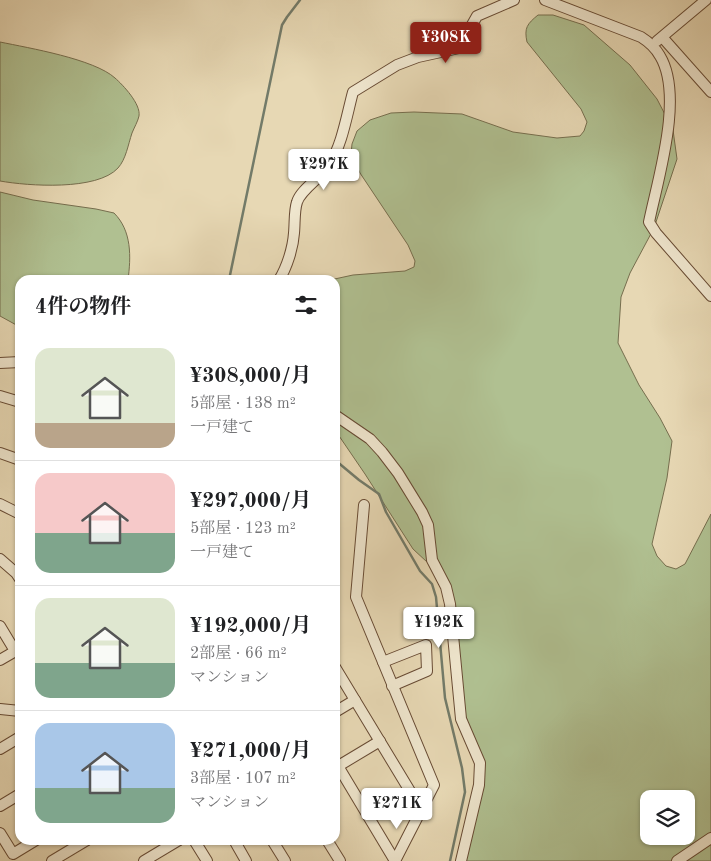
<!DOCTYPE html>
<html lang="ja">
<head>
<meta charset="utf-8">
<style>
	body { margin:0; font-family:"Old Standard TT","Noto Serif JP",serif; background:#f2f2f2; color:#202124; height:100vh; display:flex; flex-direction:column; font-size:19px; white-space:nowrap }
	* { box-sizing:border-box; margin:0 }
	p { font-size:16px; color:#757577 }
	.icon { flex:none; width:28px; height:28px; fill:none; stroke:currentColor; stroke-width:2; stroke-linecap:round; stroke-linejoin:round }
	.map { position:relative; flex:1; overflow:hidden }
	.sheet { position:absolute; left:15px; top:275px; width:325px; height:570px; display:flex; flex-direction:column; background:#fff; border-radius:15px; box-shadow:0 1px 4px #0004 }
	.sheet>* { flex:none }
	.tools { position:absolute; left:640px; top:790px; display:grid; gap:10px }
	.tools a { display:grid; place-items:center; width:55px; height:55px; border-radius:10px; background:#fff; box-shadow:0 1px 4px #0004; font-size:25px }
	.price { position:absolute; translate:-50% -42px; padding:0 11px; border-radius:5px; background:#fff; color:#222; font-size:16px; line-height:32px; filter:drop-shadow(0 1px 2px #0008) }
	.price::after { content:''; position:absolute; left:50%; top:30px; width:15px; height:11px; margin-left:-8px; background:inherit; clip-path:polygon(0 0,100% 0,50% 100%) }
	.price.current { background:#8f2418; color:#fff }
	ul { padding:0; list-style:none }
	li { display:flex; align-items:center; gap:15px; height:125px; padding:0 20px }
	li+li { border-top:1px solid #e0e0e0 }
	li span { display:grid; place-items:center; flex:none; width:140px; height:100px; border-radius:15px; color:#555 }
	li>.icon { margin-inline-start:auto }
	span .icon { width:60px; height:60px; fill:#fffc; stroke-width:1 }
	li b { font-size:21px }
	h2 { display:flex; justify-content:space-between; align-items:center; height:60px; padding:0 20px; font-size:21px }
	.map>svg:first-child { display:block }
</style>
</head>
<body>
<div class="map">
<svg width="711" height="861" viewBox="0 0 711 861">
	<rect width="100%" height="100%" fill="#e7d8b4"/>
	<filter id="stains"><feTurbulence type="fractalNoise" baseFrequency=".004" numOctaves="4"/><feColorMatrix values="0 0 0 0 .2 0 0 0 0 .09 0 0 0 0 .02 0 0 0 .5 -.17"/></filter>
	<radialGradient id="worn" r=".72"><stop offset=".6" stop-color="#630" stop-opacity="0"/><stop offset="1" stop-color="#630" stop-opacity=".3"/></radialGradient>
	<!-- green -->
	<g fill="#b0c091" stroke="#766e4e" fill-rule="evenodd">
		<path d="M538,15H553L584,25L630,65L657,99L673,130L677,159L654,228L630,273L621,297L618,343L639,385L660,418L672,441L667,478L652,544L657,556L666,566L676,569L685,564L711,514V861H463L479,754L459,698L441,575L413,549L365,474L335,430V280H330L353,275L405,271L414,267L415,261L408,245L360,173L351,154L352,144L357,131L370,120L391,113L414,112L462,114L513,132L557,138L580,136L584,131L587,122L581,109L527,42C524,28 527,24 538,15ZM649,799H686V836H649Z"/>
		<path d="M0,42C29,48 94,59 115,78C123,85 141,104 139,116C138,121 134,128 132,133C128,145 126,159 118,168C97,191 28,186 0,181Z"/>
		<path d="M0,192L33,200L96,209L114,213C132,231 131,257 128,280H20V327L0,316Z"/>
	</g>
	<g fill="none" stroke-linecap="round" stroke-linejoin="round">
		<!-- stream -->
		<g stroke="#737b69" stroke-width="2.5">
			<polyline points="229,280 282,25 287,17 300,0"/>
			<polyline points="335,460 359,480 379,494 386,512 420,571 432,584 436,597 445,698 462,768 465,792 450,861"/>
		</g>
		<!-- minor casing -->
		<g stroke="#684b34" stroke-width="12">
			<g id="minor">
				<path d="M545,0L641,37C649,42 655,47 660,56C684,96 658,178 649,222L656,233L711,296"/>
				<polyline points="663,38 711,92"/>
				<polyline points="657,41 706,0"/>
				<path d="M279,280C287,267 293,248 294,233C295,223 294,211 297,202C301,189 321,178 329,165C342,146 347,114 353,92L397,65L418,57L459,48L477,16L514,0"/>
				<polyline points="0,363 20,362"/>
				<polyline points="0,396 20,402"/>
				<polyline points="335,415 370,439 382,452 398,473 422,512 428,525 432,560 446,587 450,604 461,719 480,763 479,785 461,861"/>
				<polyline points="0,453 20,460"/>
				<polyline points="0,504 20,514"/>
				<polyline points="364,505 356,597 434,785 395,861"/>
				<polyline points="0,559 16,573 20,579"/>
				<polyline points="0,626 15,651"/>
				<polyline points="0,660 19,649"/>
				<polyline points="383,662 426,645 427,671 392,686"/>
				<polyline points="335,667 422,811"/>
				<polyline points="0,709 20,711"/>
				<polyline points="335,712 355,700"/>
				<polyline points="0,749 20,737"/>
				<polyline points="338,766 395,861"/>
				<polyline points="335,768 380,741"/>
				<polyline points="0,806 20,794"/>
				<polyline points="0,833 13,854 36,840"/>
				<polyline points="194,840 207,861"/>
				<polyline points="234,840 246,861"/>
				<polyline points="272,840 285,861"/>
				<polyline points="327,840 340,861"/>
				<polyline points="52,861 87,840"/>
				<polyline points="144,861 179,840"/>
				<polyline points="677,861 711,838"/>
			</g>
		</g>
		<!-- minor -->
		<use href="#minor" stroke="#efe6ce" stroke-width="10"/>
	</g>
	<rect width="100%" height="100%" filter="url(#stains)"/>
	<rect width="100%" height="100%" fill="url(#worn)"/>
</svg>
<div class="tools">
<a><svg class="icon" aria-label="layers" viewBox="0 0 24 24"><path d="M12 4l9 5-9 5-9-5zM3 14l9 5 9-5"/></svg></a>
</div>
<b class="price current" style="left:446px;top:64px">¥308K</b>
<b class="price" style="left:324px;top:191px">¥297K</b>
<b class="price" style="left:439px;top:649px">¥192K</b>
<b class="price" style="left:397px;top:830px">¥271K</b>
<section class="sheet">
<h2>4件の物件<svg class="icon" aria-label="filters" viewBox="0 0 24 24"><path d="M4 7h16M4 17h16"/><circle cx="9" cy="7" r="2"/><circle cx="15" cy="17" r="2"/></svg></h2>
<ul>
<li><span style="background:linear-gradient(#dfe7d0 75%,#b9a48a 0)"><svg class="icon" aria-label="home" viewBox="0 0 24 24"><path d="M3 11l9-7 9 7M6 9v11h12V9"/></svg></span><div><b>¥308,000/月</b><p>5部屋 · 138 m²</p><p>一戸建て</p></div></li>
<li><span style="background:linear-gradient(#f6c9c9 60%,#7fa58c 0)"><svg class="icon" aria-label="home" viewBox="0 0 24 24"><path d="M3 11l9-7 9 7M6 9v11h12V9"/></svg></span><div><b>¥297,000/月</b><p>5部屋 · 123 m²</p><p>一戸建て</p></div></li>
<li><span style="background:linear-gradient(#dfe7d0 65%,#7fa58c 0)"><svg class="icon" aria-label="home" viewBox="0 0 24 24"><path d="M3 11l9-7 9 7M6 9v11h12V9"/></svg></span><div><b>¥192,000/月</b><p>2部屋 · 66 m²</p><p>マンション</p></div></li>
<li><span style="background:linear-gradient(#a9c7e8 65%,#7fa58c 0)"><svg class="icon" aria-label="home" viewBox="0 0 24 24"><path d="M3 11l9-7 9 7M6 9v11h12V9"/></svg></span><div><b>¥271,000/月</b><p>3部屋 · 107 m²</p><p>マンション</p></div></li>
</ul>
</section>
</div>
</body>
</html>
